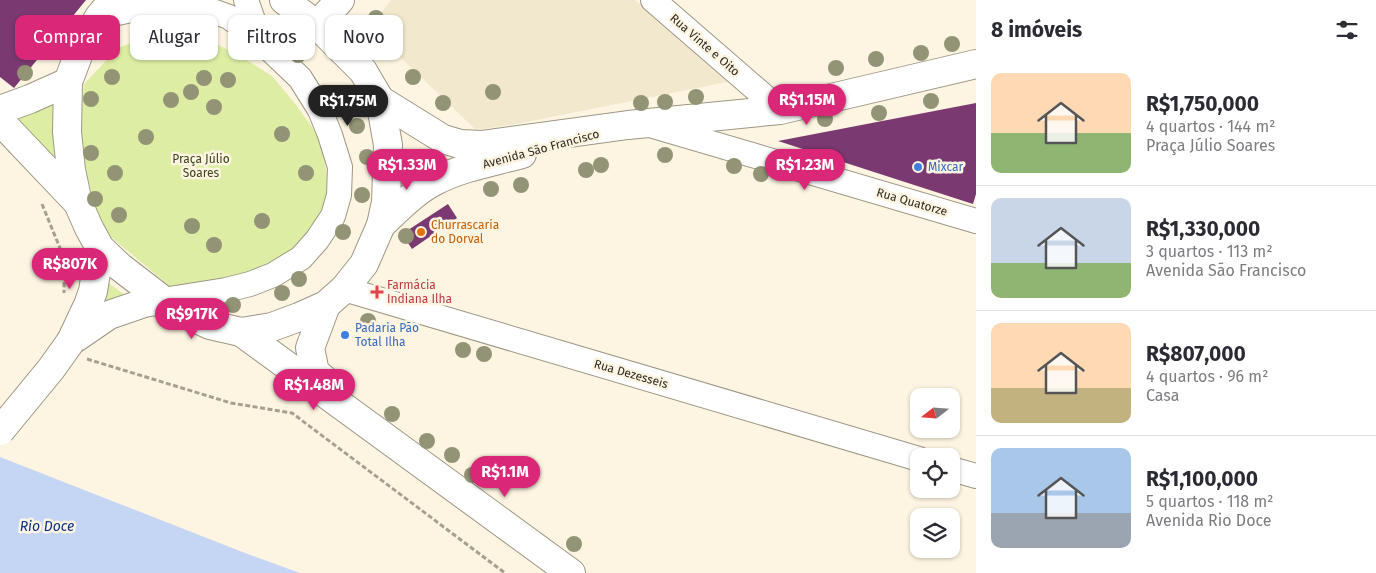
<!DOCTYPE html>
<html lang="pt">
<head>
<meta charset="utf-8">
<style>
	body { margin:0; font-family:"Fira Sans",sans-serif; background:#f7f7f7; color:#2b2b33; height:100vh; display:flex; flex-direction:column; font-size:19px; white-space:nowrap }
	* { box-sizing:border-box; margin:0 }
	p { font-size:16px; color:#7c7c81 }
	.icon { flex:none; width:28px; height:28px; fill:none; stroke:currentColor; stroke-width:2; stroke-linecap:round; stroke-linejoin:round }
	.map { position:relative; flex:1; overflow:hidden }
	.drawer { display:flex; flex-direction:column; background:#fff; width:400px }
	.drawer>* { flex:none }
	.top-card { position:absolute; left:15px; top:15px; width:475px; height:45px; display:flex; gap:10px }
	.needle { width:32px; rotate:253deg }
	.controls { position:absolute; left:910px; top:388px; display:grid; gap:10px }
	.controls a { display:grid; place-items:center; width:50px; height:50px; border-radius:10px; background:#fff; box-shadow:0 1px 4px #0004; font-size:25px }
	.price { position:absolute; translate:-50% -42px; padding:0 11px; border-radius:18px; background:#db2777; color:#fff; font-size:16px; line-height:32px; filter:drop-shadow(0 1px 2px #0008) }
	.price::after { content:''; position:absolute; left:50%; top:30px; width:15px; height:11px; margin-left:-8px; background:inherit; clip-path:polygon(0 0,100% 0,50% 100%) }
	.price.selected { background:#222; color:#fff }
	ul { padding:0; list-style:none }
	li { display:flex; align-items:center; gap:15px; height:125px; padding:0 15px }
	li+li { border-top:1px solid #e1e1e2 }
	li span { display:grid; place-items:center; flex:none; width:140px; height:100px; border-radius:10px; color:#555 }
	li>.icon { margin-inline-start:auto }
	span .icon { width:60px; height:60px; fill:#fffc; stroke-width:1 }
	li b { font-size:21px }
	h2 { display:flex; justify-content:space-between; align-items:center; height:60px; padding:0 15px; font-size:21px }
	.chip { padding:0 18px; border-radius:10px; background:#fff; box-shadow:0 1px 4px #0004; font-size:18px; line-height:45px }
	.chip.selected { background:#db2777; color:#fff }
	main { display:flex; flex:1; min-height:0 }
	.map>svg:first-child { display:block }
</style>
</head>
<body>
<main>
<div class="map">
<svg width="976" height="573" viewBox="0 0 976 573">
	<rect width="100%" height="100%" fill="#fdf5e1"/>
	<!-- built -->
	<polygon fill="#f2e8cd" points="391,0 635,0 732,81 516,124 476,130 370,28"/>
	<!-- green -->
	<g fill="#ddeea4">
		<polygon points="179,25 240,56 272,76 296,105 321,139 330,195 305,244 259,272 178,293 100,228 78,136 84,84 118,48"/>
		<polygon points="60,93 66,182 6,116"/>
		<polygon points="99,276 136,303 111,309 95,299"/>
	</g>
	<!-- water -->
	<polygon fill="#c5d5f4" points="0,457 245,553 300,573 0,573"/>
	<!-- building -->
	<g fill="#7b3971">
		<polygon points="0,0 86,0 14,88 0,77"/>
		<polygon points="976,103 976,194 973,204 778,141"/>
		<polygon points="448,204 457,218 412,249 402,234"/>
	</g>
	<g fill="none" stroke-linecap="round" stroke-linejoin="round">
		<!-- street casing -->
		<g stroke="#9d9684" stroke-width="26">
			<g id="street">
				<polyline points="246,0 260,40"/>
				<polyline points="653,0 780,110"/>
				<polyline points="99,17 145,7 177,6 204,8 229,17 260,40 300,78 320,110 330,135 340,167 339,195 333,216 317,240 301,258 273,275 250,284 226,290 163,300"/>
				<polyline points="650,125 976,221"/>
				<polyline points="344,289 919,459"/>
				<polyline points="951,469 976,476"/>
			</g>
		</g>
		<!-- secondary casing -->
		<g stroke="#9d9684" stroke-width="30">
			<g id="secondary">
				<polyline points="113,0 99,17 82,45 68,82 67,132 71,170 78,203 89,228 100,248 120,267 163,300 186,314 210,325 241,332 272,327 299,317 326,305 344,289 364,264 381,225 386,202 388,145 380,100 363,71 317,25 284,0"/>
				<polyline points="317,25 340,0"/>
				<polyline points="380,100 443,139 460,144 481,145 628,125 780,110 976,64"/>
				<polyline points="0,110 30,99 68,82"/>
				<polyline points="0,121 78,203"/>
				<path d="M381,225C398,209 415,191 435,181C462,167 493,162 522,154"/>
				<polyline points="326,305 310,348 315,372 334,388"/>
				<polyline points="241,332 571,573"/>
				<polyline points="72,339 88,305 93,291 100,248"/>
				<polyline points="71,341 109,315 144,303 163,300"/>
			</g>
		</g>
		<!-- path -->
		<g stroke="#a6a091" stroke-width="3" stroke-dasharray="5 2.5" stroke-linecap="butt">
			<polyline points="42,204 64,258 64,293"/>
			<polyline points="87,359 231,403 292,413 505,573"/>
		</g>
		<!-- street -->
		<use href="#street" stroke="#fff" stroke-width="24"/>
		<!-- secondary -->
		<use href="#secondary" stroke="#fff" stroke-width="28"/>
		<!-- secondary-bridge casing -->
		<g stroke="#9d9684" stroke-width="30" stroke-linecap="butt">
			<polyline id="secondary-bridge" points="0,431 51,369 71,341"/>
		</g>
		<!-- secondary-bridge -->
		<use href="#secondary-bridge" stroke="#fff" stroke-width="28"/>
	</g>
	<!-- trees -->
	<g fill="#939375">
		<circle cx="376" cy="18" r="8"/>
		<circle cx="188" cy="37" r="8"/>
		<circle cx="368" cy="41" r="8"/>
		<circle cx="952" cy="44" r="8"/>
		<circle cx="140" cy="46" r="8"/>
		<circle cx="921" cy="53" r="8"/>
		<circle cx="298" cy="55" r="8"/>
		<circle cx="876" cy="59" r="8"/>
		<circle cx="836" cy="68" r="8"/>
		<circle cx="25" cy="73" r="8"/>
		<circle cx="112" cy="77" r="8"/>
		<circle cx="413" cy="77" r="8"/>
		<circle cx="204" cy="78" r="8"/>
		<circle cx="228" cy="80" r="8"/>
		<circle cx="191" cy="92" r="8"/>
		<circle cx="493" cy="92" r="8"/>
		<circle cx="696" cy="97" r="8"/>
		<circle cx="91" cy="99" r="8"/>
		<circle cx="171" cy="100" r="8"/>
		<circle cx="931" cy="101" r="8"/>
		<circle cx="665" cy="102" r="8"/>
		<circle cx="344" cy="103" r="8"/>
		<circle cx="443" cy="103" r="8"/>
		<circle cx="641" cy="103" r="8"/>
		<circle cx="214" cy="107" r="8"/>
		<circle cx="879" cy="113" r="8"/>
		<circle cx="825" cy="119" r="8"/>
		<circle cx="357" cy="126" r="8"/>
		<circle cx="282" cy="134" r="8"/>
		<circle cx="146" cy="137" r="8"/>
		<circle cx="91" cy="153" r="8"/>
		<circle cx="665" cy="155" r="8"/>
		<circle cx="367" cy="157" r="8"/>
		<circle cx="601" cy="165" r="8"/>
		<circle cx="734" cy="166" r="8"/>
		<circle cx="586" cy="170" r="8"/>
		<circle cx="115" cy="173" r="8"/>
		<circle cx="306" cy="173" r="8"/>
		<circle cx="761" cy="174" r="8"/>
		<circle cx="521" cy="185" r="8"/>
		<circle cx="491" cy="189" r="8"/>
		<circle cx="362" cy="195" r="8"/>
		<circle cx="95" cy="199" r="8"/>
		<circle cx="119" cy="215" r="8"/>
		<circle cx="262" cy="221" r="8"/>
		<circle cx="192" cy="226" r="8"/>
		<circle cx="343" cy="232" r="8"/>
		<circle cx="406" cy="236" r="8"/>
		<circle cx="214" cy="245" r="8"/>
		<circle cx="299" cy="279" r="8"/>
		<circle cx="282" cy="293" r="8"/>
		<circle cx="233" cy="305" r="8"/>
		<circle cx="368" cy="321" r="8"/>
		<circle cx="463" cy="350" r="8"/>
		<circle cx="484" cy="354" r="8"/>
		<circle cx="392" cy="414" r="8"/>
		<circle cx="427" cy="441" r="8"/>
		<circle cx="452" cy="455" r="8"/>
		<circle cx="472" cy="475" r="8"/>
		<circle cx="574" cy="544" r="8"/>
	</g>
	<!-- markers -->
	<g fill="#3f7fe0" stroke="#fdf5e1" stroke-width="2">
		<circle cx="918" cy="167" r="5"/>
		<circle cx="345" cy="335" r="5"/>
	</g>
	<circle fill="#e8710a" stroke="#fdf5e1" stroke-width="2" cx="421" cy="232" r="5"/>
	<path fill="#e0444e" stroke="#fdf5e1" stroke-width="2" d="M374.5 284.5h5v5h5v5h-5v5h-5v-5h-5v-5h5z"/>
	<g text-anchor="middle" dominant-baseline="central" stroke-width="5" stroke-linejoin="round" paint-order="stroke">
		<!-- street labels -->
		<g font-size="12" fill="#2d2a23" stroke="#fdf5e1">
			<text transform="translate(705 45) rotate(41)">Rua Vinte e Oito</text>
			<text transform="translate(541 149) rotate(-15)">Avenida São Francisco</text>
			<text transform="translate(912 202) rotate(16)">Rua Quatorze</text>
			<text transform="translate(631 374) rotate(16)">Rua Dezesseis</text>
		</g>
		<!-- park labels -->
		<g font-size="12" fill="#3c431d" stroke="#fdf5e1">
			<text x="201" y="159">Praça Júlio<tspan x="201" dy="14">Soares</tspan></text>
		</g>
		<!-- shop labels -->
		<g font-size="12" fill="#366cbe" stroke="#fdf5e1" text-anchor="start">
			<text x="928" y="167">Mixcar</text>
			<text x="355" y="328">Padaria Pão<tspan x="355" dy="14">Total Ilha</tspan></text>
		</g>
		<!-- food labels -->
		<g font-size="12" fill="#c56008" stroke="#fdf5e1" text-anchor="start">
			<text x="431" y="225">Churrascaria<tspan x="431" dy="14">do Dorval</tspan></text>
		</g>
		<!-- health labels -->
		<g font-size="12" fill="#be3a42" stroke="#fdf5e1" text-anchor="start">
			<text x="387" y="285">Farmácia<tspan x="387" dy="14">Indiana Ilha</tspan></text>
		</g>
		<!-- water labels -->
		<g font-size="14" font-style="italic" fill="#0f2f84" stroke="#fdf5e1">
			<text x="47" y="526">Rio Doce</text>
		</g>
	</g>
</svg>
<div class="controls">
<a><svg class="needle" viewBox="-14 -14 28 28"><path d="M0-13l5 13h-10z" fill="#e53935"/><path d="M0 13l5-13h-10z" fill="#7c7c81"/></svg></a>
<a><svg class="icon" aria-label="locate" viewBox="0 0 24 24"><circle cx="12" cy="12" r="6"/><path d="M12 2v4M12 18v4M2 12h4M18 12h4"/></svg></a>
<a><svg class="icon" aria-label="layers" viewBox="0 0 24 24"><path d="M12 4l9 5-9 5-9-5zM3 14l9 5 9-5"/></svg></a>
</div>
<b class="price" style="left:807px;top:126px">R$1.15M</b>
<b class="price selected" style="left:348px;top:127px">R$1.75M</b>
<b class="price" style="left:407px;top:191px">R$1.33M</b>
<b class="price" style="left:805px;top:191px">R$1.23M</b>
<b class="price" style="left:70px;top:290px">R$807K</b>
<b class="price" style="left:192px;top:340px">R$917K</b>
<b class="price" style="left:314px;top:411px">R$1.48M</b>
<b class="price" style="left:505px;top:498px">R$1.1M</b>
<div class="top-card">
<a class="chip selected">Comprar</a>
<a class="chip">Alugar</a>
<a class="chip">Filtros</a>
<a class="chip">Novo</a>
</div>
</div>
<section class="drawer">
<h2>8 imóveis<svg class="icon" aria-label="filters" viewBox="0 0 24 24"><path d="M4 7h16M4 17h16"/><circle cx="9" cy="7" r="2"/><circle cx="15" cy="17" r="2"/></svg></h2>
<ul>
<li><span style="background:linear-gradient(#ffd9b3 60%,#8fb573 0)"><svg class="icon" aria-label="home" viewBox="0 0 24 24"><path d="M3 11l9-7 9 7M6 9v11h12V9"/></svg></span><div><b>R$1,750,000</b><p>4 quartos · 144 m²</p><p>Praça Júlio Soares</p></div></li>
<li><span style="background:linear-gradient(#c9d6e8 65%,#8fb573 0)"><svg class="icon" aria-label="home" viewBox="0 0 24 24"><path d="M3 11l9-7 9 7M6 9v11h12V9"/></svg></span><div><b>R$1,330,000</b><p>3 quartos · 113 m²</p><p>Avenida São Francisco</p></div></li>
<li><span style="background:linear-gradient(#ffd9b3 65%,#c2b280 0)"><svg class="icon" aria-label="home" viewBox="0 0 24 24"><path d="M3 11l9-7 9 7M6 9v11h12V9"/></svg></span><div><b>R$807,000</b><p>4 quartos · 96 m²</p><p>Casa</p></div></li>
<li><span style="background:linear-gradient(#a9c7e8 65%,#9aa5b1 0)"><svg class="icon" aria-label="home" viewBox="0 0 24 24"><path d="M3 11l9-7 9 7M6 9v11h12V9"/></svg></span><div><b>R$1,100,000</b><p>5 quartos · 118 m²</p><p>Avenida Rio Doce</p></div></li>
</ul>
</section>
</main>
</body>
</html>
